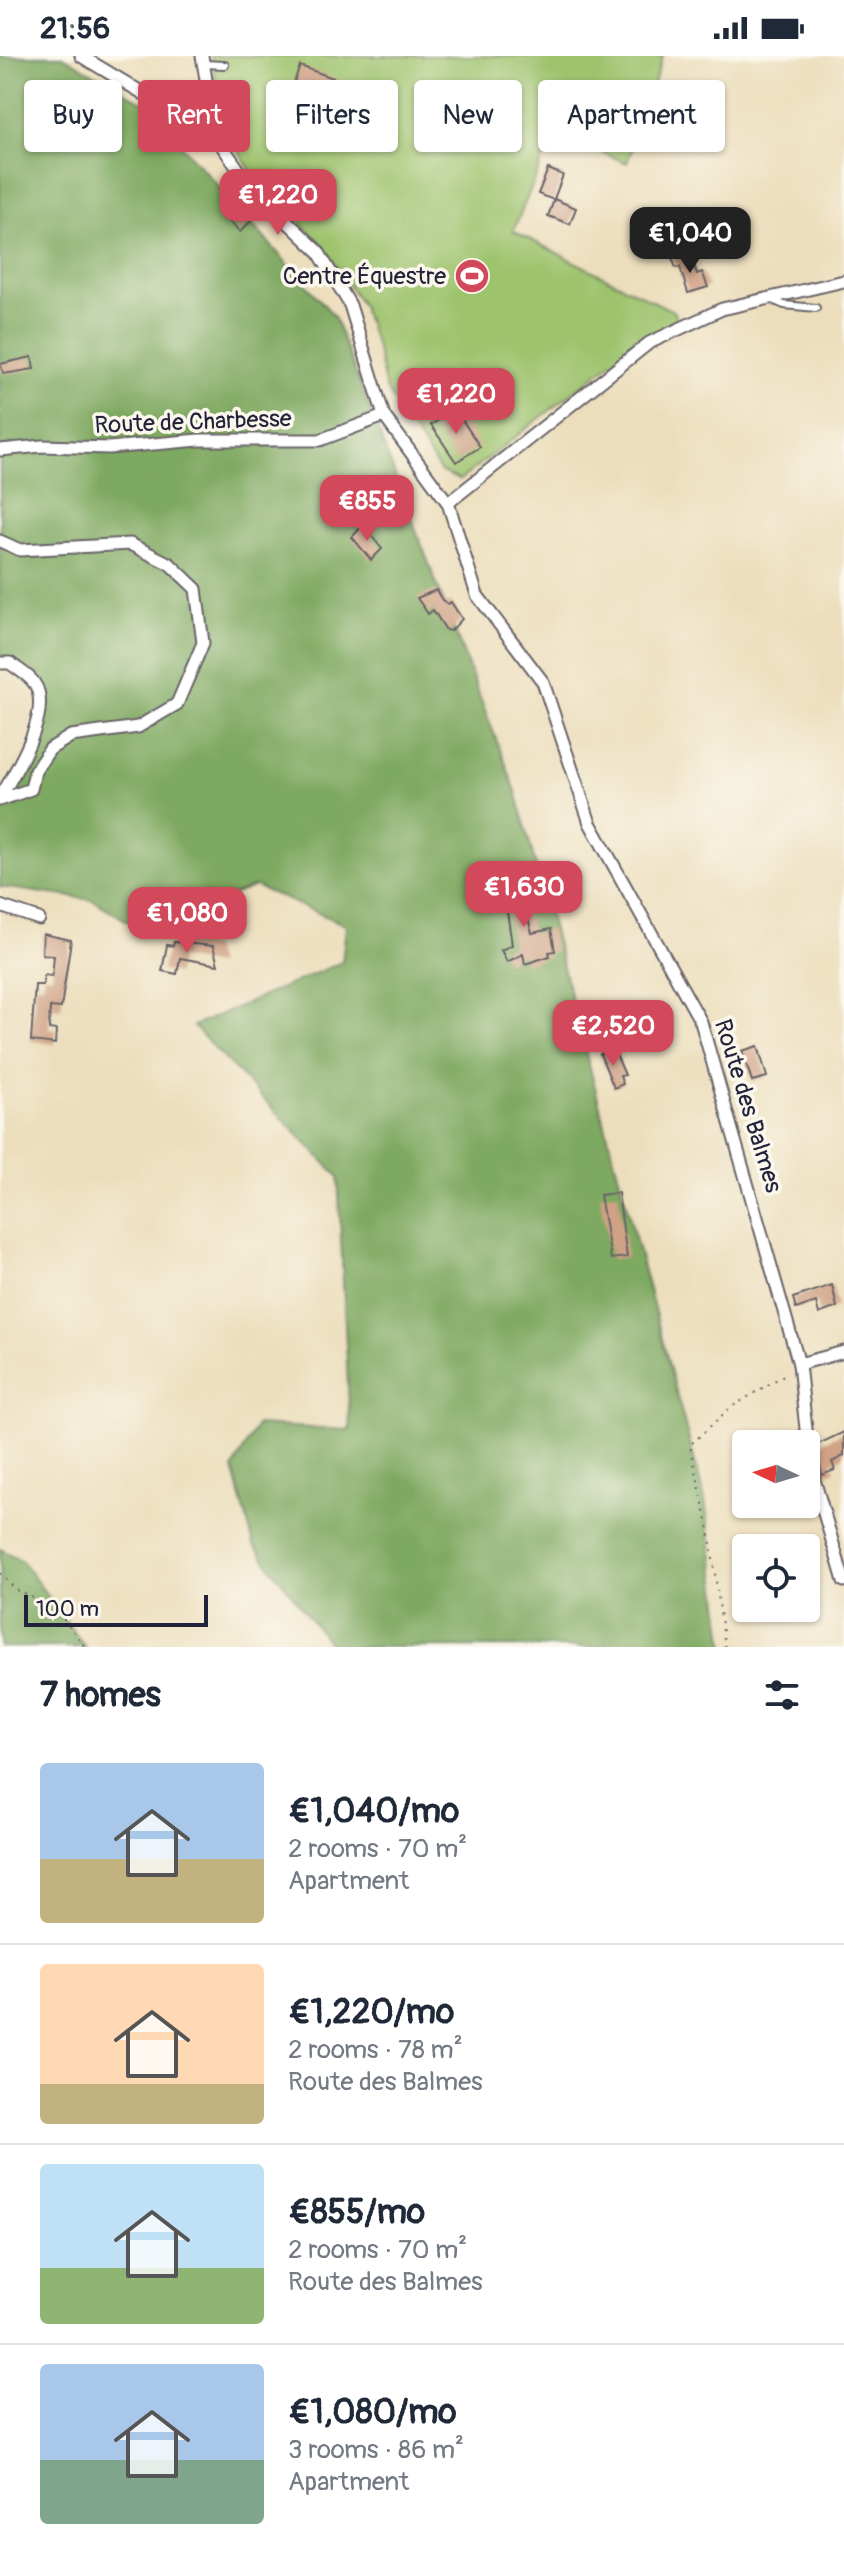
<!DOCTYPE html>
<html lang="en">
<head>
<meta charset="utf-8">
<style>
	body { margin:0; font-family:Pangolin,sans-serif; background:#f6f6f7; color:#1f2937; height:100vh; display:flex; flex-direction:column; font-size:30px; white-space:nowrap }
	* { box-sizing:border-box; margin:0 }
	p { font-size:26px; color:#747a83 }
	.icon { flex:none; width:44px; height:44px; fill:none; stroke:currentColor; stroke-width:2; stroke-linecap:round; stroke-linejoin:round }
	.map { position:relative; height:1591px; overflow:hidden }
	.side { display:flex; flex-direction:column; background:#fff; flex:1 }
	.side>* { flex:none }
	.hud { position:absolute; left:24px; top:24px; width:796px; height:72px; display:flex; gap:16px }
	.needle { width:52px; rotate:274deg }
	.tools { position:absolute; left:732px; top:1374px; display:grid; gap:16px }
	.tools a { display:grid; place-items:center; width:88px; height:88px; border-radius:8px; background:#fff; box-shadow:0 2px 6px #0004; font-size:40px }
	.scale { position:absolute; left:24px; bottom:20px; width:184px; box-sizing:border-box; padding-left:8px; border:4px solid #22223b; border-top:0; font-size:22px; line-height:28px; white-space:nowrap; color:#22223b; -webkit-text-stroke:6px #fbf7ec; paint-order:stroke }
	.price { position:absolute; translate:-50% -68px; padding:0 18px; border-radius:16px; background:#d1495b; color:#fff; font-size:26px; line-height:52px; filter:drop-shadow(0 2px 4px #0008) }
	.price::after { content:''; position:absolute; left:50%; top:48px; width:24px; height:18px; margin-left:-12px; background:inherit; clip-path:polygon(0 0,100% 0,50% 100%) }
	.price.on { background:#222; color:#fff }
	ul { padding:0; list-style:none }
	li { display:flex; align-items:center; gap:24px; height:200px; padding:0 40px }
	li+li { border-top:2px solid #e0e1e3 }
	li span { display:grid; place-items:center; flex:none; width:224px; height:160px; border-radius:8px; color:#555 }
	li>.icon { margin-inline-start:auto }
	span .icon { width:96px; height:96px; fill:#fffc; stroke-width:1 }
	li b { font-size:34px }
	h2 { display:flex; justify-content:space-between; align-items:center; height:96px; padding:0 40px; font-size:34px }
	.pill { padding:0 28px; border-radius:8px; background:#fff; box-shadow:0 2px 6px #0004; font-size:28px; line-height:72px }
	.pill.on { background:#d1495b; color:#fff }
	.status { display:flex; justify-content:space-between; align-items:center; height:56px; padding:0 40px; background:#fff; direction:ltr }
	.status svg { height:22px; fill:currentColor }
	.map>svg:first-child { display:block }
</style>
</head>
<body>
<div class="status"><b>21:56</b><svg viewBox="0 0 49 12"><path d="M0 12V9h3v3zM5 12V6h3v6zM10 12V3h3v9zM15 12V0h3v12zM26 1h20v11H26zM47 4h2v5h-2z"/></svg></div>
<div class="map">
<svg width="844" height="1591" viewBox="0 0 844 1591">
	<rect width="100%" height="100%" fill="#fbf7ec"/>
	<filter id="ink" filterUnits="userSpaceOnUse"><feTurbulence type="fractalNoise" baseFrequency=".0125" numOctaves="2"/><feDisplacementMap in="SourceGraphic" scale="16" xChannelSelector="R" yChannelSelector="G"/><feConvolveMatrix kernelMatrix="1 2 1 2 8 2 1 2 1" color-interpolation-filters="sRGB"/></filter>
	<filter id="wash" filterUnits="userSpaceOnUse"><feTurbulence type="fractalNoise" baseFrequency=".006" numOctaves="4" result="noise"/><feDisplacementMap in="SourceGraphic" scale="32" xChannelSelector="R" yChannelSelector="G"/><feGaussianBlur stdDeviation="1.8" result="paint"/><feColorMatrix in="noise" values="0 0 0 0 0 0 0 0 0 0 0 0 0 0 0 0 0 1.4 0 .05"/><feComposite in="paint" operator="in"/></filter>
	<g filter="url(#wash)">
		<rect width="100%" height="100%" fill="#ecdebc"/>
		<!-- green -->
		<polygon fill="#9dc36d" stroke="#607254" stroke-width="2" points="211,0 663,0 627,107 554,77 513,175 673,255 678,266 638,286 460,424 441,416 386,333 376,290 362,250 323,190 255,121 226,76"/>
		<!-- forest -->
		<g fill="#7ea960" stroke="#50664e" stroke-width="2">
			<polygon points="0,0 63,0 144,47 334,260 516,735 705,1444 725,1591 332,1591 254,1489 233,1413 257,1369 350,1374 338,1120 193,970 342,906 346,869 255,830 143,875 93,844 0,831 0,750 21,729 41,649 40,619 0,606"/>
			<polygon points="0,1493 21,1504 85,1591 0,1591"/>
		</g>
		<g id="blocks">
			<!-- building -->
			<g fill="#cfa185">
				<polygon points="300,10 361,32 347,71 286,48"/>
				<polygon points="48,30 81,54 71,69 52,55 56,49 42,38"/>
				<polygon points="548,113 563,119 554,143 576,152 570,168 548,160 554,144 538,138"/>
				<polygon points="242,149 254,162 240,176 226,162"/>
				<polygon points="682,198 686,208 693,206 697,218 702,216 708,231 688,237 680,211 676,212 672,202"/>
				<polygon points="32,301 34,313 4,318 0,308"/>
				<polygon points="451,356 455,362 459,359 480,391 456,406 431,369"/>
				<polygon points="363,469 382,493 371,504 352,481"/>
				<polygon points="436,534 442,544 448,548 451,546 462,563 451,575 446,574 433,554 428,558 417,542"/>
				<polygon points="516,818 532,877 551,873 555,895 549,896 550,900 525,908 523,898 507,906 501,894 512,889 505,842 509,840 503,823"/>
				<polygon points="43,878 71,884 61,952 50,951 49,973 56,974 55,988 31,985 35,929 43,929 44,919 52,920 54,900 42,898"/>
				<polygon points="174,886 213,890 218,909 180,902 177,918 162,915 167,889 173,890"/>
				<polygon points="758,990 767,1021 752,1025 742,995"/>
				<polygon points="614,994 625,1019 620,1020 623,1028 614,1032 600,998"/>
				<polygon points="618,1137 627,1201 611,1203 600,1139"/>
				<polygon points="832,1229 837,1251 819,1258 816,1246 796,1253 793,1242"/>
				<polygon points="844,1376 844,1400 832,1406 835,1414 822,1419 816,1389"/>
			</g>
		</g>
	</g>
	<g filter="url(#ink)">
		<use href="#blocks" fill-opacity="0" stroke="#696468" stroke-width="2"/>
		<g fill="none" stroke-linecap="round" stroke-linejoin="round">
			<!-- lane casing -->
			<g stroke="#696468" stroke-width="10">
				<g id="lane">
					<polyline points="203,8 225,9"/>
					<polyline points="770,243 784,249 816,252"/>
				</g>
			</g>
			<!-- street casing -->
			<g stroke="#696468" stroke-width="15">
				<g id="street">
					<polyline points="81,0 216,81"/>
					<polyline points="202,0 216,81 250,130 318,195 350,249 384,360 448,447 477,539 543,626 590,767 701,966 799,1308 810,1410 844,1525"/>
					<polyline points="0,394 42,390 109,392 199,384 320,384 384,360"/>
					<polyline points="448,447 649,287 722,253 844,225"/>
					<polyline points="0,485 20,494 130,488 170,508 196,533 203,587 177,648 138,671 71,680 50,693 35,715 31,733 0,744"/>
					<path d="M0,607H10C17,613 29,619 34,627C54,655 15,716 0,742"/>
					<polyline points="0,850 39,863"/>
					<polyline points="799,1308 844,1296"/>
				</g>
			</g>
			<!-- path -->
			<g stroke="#696468" stroke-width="2" stroke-dasharray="2 6" stroke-linecap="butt">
				<polyline points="0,1517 16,1534 57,1553 85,1591"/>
				<polyline points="725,1591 709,1474 690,1389 730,1352 787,1317"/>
			</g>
			<!-- lane -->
			<use href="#lane" stroke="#fff" stroke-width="6"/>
			<!-- street -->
			<use href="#street" stroke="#fff" stroke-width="11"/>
		</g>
	</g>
	<!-- icons -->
	<defs>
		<g id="stadium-disc" transform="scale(1.8)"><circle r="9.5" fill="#d1495b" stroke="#fbf7ec"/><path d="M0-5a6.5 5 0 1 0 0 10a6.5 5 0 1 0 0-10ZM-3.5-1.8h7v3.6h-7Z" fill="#fff"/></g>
	</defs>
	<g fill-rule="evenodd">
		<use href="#stadium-disc" x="472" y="220"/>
	</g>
	<g text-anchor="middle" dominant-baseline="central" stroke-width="7" stroke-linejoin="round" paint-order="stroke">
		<!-- poi labels -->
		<g font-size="24" fill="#22223b" stroke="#fbf7ec" text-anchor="end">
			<text x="446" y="220">Centre Équestre</text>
		</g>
		<!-- street labels -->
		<g font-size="24" fill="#22223b" stroke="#fbf7ec">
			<text transform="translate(193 366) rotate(-2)">Route de Charbesse</text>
			<text transform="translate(748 1050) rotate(73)">Route des Balmes</text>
		</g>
	</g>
</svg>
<div class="tools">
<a><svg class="needle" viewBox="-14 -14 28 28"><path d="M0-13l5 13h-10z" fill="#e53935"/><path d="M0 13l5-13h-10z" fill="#747a83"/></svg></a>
<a><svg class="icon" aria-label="locate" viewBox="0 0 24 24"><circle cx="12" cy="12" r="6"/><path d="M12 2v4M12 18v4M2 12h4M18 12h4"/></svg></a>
</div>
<div class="scale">100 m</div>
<b class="price" style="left:278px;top:181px">€1,220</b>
<b class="price on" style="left:690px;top:219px">€1,040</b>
<b class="price" style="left:456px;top:380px">€1,220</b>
<b class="price" style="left:367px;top:487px">€855</b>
<b class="price" style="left:524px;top:873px">€1,630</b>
<b class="price" style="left:187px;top:899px">€1,080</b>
<b class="price" style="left:613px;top:1012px">€2,520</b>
<div class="hud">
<a class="pill">Buy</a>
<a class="pill on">Rent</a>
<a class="pill">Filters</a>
<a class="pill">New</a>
<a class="pill">Apartment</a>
</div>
</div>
<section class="side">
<h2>7 homes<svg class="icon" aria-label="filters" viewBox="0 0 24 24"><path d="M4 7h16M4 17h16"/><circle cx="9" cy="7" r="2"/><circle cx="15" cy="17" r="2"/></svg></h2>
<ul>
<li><span style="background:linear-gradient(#a9c7e8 60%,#c2b280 0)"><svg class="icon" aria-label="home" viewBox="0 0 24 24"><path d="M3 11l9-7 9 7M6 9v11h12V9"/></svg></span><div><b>€1,040/mo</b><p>2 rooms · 70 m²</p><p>Apartment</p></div></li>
<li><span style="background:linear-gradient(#ffd9b3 75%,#c2b280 0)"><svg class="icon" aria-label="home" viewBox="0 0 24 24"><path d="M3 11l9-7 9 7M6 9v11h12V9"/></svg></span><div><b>€1,220/mo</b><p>2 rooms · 78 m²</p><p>Route des Balmes</p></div></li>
<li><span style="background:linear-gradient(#bfe0f5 65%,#8fb573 0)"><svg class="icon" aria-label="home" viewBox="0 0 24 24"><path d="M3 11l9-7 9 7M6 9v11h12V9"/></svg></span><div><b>€855/mo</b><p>2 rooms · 70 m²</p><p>Route des Balmes</p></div></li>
<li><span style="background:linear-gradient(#a9c7e8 60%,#7fa58c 0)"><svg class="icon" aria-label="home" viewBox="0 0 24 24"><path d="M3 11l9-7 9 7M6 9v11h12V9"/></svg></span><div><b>€1,080/mo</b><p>3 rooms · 86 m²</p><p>Apartment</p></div></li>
</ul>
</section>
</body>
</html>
